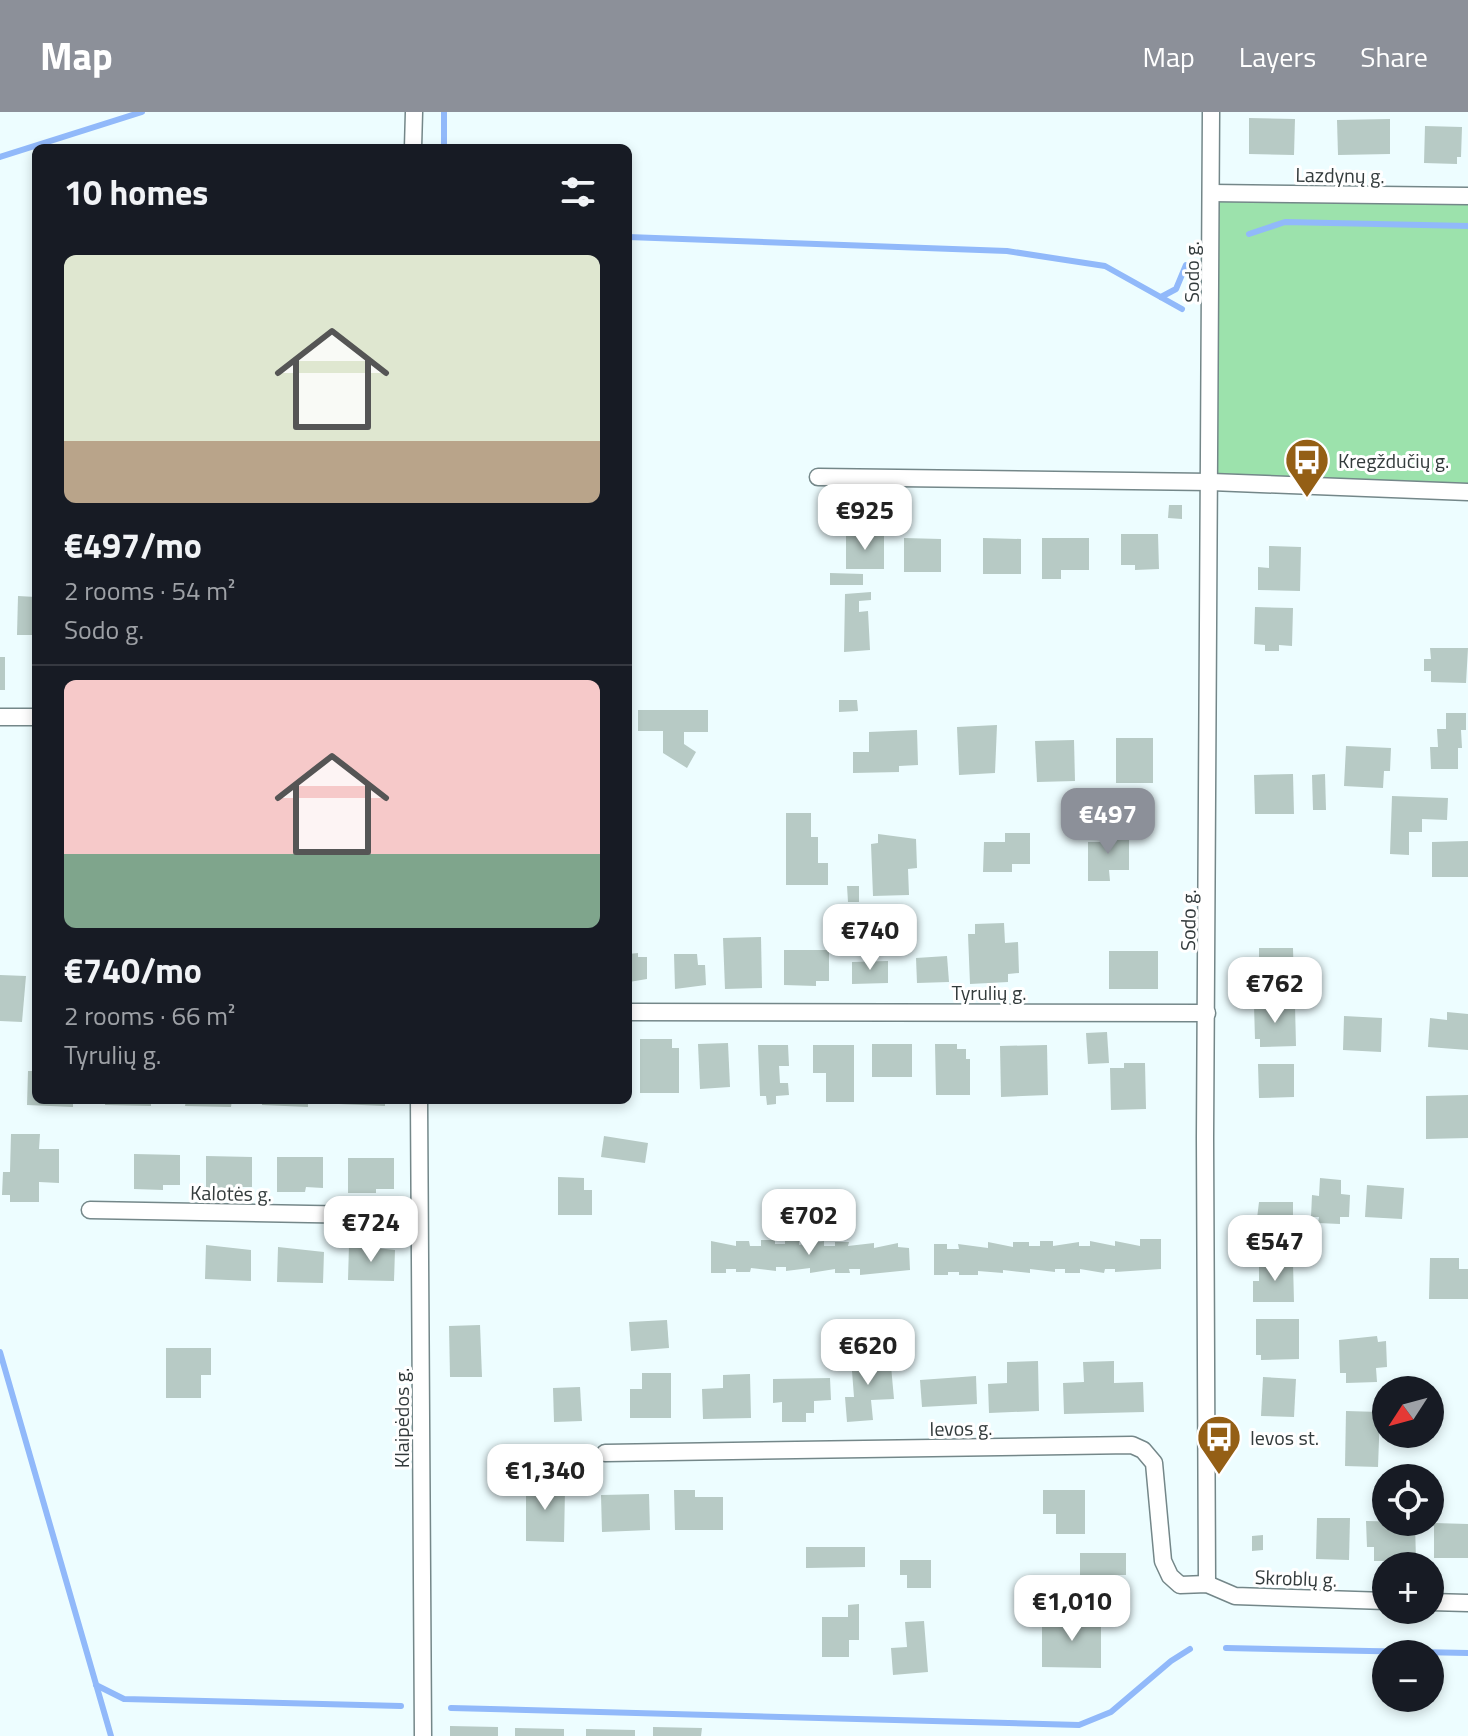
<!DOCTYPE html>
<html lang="en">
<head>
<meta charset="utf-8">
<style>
	body { margin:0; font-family:"Titillium Web",sans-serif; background:#20242c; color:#f1f3f6; height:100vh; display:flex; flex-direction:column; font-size:30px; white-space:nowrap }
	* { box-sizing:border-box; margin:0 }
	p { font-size:26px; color:#9ea1a6 }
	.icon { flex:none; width:44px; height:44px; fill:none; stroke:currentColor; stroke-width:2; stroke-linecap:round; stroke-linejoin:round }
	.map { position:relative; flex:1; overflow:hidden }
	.sheet { position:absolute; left:32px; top:32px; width:600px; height:960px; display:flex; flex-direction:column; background:#171b24; border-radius:12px; box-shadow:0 4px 12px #0003 }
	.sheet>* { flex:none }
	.needle { width:52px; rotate:234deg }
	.controls { position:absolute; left:1372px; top:1264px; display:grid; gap:16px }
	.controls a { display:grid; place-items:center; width:72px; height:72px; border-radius:50%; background:#171b24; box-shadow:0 4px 12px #0003; font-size:40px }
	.price { position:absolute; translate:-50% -68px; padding:0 18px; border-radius:16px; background:#fff; color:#222; font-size:26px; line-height:52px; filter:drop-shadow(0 2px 4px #0008) }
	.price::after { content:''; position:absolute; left:50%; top:48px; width:24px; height:18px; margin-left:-12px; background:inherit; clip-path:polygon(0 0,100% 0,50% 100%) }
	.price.current { background:#8c9099; color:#fff }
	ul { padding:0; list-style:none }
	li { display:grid; align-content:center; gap:16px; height:424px; padding:0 32px }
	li+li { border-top:2px solid #363941 }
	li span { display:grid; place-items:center; height:248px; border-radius:12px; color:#555 }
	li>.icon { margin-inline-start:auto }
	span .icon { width:144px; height:144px; fill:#fffc; stroke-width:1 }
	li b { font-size:34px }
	h2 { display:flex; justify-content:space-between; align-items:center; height:96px; padding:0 32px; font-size:34px }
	header { display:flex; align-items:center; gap:48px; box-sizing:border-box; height:112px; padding:0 40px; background:#8c9099; color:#fff }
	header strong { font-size:38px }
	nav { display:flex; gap:44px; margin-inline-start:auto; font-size:28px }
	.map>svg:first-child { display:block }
</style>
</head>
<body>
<header>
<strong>Map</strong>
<nav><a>Map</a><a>Layers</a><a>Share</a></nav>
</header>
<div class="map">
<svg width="1468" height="1624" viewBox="0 0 1468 1624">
	<rect width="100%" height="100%" fill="#edfdff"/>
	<!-- green -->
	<polygon fill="#9ce2ac" points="1211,81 1468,84 1468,380 1211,370"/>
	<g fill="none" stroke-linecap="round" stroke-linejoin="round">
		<!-- stream -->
		<g stroke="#91b9fa" stroke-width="6">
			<polyline points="444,36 444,0"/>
			<polyline points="0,45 142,0"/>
			<polyline points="1249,122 1285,110 1468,114"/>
			<polyline points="628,125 1007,139 1105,154 1182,197"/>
			<polyline points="1161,185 1176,177 1186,153"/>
			<polyline points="0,1240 111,1624"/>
			<polyline points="1226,1536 1468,1541"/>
			<polyline points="96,1573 124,1587 401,1594"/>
			<polyline points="451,1596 1079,1613 1111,1600 1171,1549 1190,1537"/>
		</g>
	</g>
	<!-- building -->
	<g fill="#b7cac5">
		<polygon points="1249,6 1295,7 1294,43 1249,42"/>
		<polygon points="1390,7 1390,42 1338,43 1337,8"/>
		<polygon points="1425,14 1462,15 1461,45 1457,45 1457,52 1424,51"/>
		<polygon points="1169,393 1182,393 1182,407 1168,406"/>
		<polygon points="1121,422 1158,422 1159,457 1135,458 1135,453 1121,453"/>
		<rect x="846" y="424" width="38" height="33"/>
		<polygon points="904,426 941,427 941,460 904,460"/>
		<polygon points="983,426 1021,427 1021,462 983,462"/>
		<polygon points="1042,426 1089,426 1089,458 1061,458 1061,467 1042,467"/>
		<polygon points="1269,434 1301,435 1300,479 1258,478 1258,455 1269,456"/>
		<polygon points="830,461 863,462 863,473 830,473"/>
		<polygon points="871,480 871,488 859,489 859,500 868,499 870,538 844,540 845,482"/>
		<polygon points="18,484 36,485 36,523 17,523"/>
		<polygon points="1255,495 1293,496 1292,534 1279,533 1279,539 1265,539 1265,533 1254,532"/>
		<polygon points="1430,536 1468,536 1466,571 1431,570 1431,559 1424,559 1424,547 1431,547"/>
		<rect x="0" y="545" width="5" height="33"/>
		<polygon points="839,588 857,588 858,599 839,600"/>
		<polygon points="638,598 708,598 708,620 684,620 684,632 696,640 687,656 663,641 663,619 638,619"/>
		<polygon points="1446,601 1466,601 1466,618 1461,618 1462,636 1458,636 1458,657 1431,657 1430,635 1438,635 1437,617 1446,617"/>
		<polygon points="997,613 995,661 959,663 957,615"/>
		<polygon points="917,618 918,653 899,654 899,660 853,661 853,640 869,640 869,620"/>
		<rect x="1116" y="626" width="37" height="45"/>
		<polygon points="1074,628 1075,669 1037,670 1035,629"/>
		<polygon points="1346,634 1391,636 1390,659 1384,659 1383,676 1344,674"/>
		<polygon points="1293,662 1294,702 1255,702 1254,663"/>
		<polygon points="1325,662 1326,698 1313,698 1312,663"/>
		<polygon points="1392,684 1448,686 1447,708 1422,707 1422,720 1409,720 1409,743 1390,742"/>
		<polygon points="786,701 811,701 811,725 818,725 818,751 828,751 828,773 786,773"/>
		<polygon points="1101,720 1129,720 1129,758 1109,758 1110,769 1088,769 1088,730 1101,730"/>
		<polygon points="1005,721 1030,721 1030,752 1012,752 1012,760 983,760 984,730 1005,730"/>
		<polygon points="878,722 916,727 917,756 908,757 909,783 873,784 871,732 878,731"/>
		<polygon points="1468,729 1468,765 1432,765 1432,730"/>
		<polygon points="847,774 859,774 859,790 848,790"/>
		<polygon points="1004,811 1005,831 1018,830 1019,861 1008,862 1008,870 970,872 968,822 975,822 975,812"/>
		<polygon points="761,825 762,876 725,877 723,826"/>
		<polygon points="1259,836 1293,836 1294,874 1259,874"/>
		<polygon points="784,838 829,838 829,869 816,869 816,874 784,873"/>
		<rect x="1109" y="839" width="49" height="38"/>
		<polygon points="638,841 638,845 647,845 647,867 629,870 628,842"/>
		<polygon points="674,842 697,842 698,853 705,853 706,873 675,877"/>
		<polygon points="947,844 949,870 917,871 916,846"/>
		<polygon points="888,849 888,871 852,872 852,850"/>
		<polygon points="0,863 26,864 22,910 0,909"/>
		<polygon points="1254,893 1295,893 1296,934 1260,935 1260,927 1255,927"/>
		<polygon points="1447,900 1468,902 1468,938 1428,935 1430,906 1447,908"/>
		<polygon points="1344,904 1382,906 1381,940 1343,938"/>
		<polygon points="1107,920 1109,951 1088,952 1086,921"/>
		<polygon points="640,927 672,927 672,936 679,936 679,981 640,981"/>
		<polygon points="728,931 730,975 700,977 698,932"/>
		<rect x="872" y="932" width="40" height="33"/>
		<polygon points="935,932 957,932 957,937 966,937 966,947 970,947 970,983 936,983"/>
		<polygon points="758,933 788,933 789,954 779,954 780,971 788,971 789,983 776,984 776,992 767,993 766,984 760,984"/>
		<polygon points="813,933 854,933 854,990 826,990 826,961 813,961"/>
		<polygon points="1047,933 1048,983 1001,985 1000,934"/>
		<polygon points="1124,951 1145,951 1146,997 1111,998 1110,956 1124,956"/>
		<polygon points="1258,952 1294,952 1294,985 1259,986"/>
		<polygon points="28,959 36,959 36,988 73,988 73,995 27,993"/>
		<polygon points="1468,983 1468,1026 1426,1027 1426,984"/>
		<polygon points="105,988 151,988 151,994 105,993"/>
		<polygon points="186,988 232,988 231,995 185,994"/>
		<polygon points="262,988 308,988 308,995 262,993"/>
		<polygon points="339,988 385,988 385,994 339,992"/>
		<polygon points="11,1022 40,1022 39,1037 59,1037 59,1071 39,1070 39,1090 10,1090 10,1083 2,1083 3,1060 10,1060"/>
		<polygon points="604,1024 648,1031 645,1051 601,1045"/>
		<polygon points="134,1042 180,1043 180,1073 163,1073 163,1078 134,1077"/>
		<polygon points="206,1044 252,1045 252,1075 234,1075 234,1080 206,1079"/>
		<polygon points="277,1045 323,1045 323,1076 306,1075 305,1080 277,1080"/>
		<polygon points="348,1046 394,1046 394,1077 376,1077 376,1081 348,1081"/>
		<polygon points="558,1065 584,1066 584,1078 592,1078 592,1103 558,1103"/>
		<polygon points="1320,1066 1341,1068 1341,1082 1350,1083 1349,1105 1340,1105 1340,1112 1318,1111 1319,1105 1311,1105 1312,1083 1319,1084"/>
		<polygon points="1367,1073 1404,1076 1402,1107 1365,1105"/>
		<polygon points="1259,1090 1293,1090 1293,1108 1305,1108 1306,1119 1299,1119 1298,1130 1254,1131"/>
		<polygon points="1140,1127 1161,1127 1161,1157 1115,1160 1115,1157 1105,1157 1104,1161 1080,1157 1080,1161 1065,1161 1065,1157 1055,1157 1055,1160 1030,1157 1030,1161 1003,1158 1003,1161 978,1159 978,1163 959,1163 959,1160 948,1160 948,1163 934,1163 934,1132 947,1132 947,1137 959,1137 958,1132 988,1136 988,1130 1013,1135 1013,1130 1029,1130 1029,1134 1040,1134 1040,1129 1053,1129 1053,1134 1079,1130 1079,1134 1090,1134 1090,1129 1115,1134 1115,1129 1140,1134"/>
		<polygon points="761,1128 775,1128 775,1132 785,1132 785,1128 799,1128 799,1133 824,1129 824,1134 835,1134 835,1130 849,1130 848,1134 874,1131 874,1136 898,1131 898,1135 909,1136 910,1158 860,1163 860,1157 849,1157 850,1161 835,1161 835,1157 810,1161 810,1156 786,1159 786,1155 776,1155 776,1159 751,1156 750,1160 736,1160 736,1157 726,1157 726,1161 711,1161 711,1129 736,1134 736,1129 749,1129 750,1134 761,1134"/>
		<polygon points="206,1133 251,1138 251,1169 205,1167"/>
		<polygon points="349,1133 395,1138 394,1169 348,1168"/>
		<polygon points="278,1135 324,1140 323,1171 277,1170"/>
		<polygon points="1430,1146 1459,1146 1459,1157 1468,1157 1468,1187 1429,1187"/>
		<polygon points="1259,1151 1293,1151 1294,1190 1253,1190 1253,1169 1259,1169"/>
		<polygon points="1256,1207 1299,1207 1299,1247 1261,1248 1261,1243 1256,1243"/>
		<polygon points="667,1208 669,1236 631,1239 629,1210"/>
		<polygon points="480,1213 482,1265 450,1265 449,1214"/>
		<polygon points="1377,1224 1378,1230 1386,1229 1387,1255 1376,1256 1377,1270 1346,1271 1346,1261 1340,1261 1339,1228"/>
		<polygon points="166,1236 211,1236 211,1263 201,1263 201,1286 166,1286"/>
		<polygon points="880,1244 881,1255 891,1254 894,1287 871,1288 873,1308 847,1310 845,1285 854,1285 851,1246"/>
		<polygon points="1038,1249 1039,1299 989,1301 988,1272 1007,1271 1007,1250"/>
		<polygon points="1114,1249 1114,1271 1143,1270 1144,1300 1064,1302 1063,1271 1084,1270 1083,1250"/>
		<polygon points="642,1261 671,1261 671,1306 630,1306 630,1277 642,1277"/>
		<polygon points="750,1262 751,1306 703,1307 702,1277 723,1276 723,1263"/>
		<polygon points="976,1264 977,1292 922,1295 920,1268"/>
		<polygon points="1263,1265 1296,1267 1294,1305 1261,1304"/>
		<polygon points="830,1266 831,1288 814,1289 814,1301 806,1301 806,1310 782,1310 782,1290 773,1291 773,1267"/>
		<polygon points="580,1275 582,1309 554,1310 553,1276"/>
		<polygon points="1346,1299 1380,1300 1378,1355 1345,1354"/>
		<polygon points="526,1367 553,1367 552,1377 565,1377 564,1430 526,1429"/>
		<polygon points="674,1378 695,1378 695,1385 723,1385 723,1418 675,1418"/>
		<polygon points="1043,1378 1085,1378 1085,1422 1056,1422 1056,1402 1043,1402"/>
		<polygon points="649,1382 650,1418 602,1420 601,1383"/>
		<polygon points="1317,1406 1350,1406 1349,1448 1316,1447"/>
		<polygon points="1366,1409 1415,1410 1416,1449 1374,1449 1374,1435 1367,1435"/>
		<polygon points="1434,1411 1468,1412 1468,1446 1434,1446"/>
		<polygon points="1263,1423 1263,1438 1252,1439 1252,1424"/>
		<polygon points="806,1435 865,1435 865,1455 806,1456"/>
		<polygon points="1080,1441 1126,1441 1126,1463 1113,1463 1114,1490 1080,1490"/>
		<polygon points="900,1448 931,1448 931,1476 907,1476 907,1463 900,1463"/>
		<polygon points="859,1492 859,1528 849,1528 849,1545 822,1545 822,1505 848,1505 848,1493"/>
		<polygon points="1042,1506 1101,1506 1101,1556 1042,1555"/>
		<polygon points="924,1509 928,1560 893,1563 891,1536 907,1535 905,1510"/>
		<polygon points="450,1614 498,1615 498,1624 450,1624"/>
		<polygon points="653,1615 702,1616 701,1624 653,1624"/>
		<polygon points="515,1616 564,1617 564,1624 515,1624"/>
		<polygon points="586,1617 635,1618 635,1624 586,1624"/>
	</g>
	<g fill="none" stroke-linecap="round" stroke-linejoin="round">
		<!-- minor casing -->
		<g stroke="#748789" stroke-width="19">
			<g id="minor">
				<polyline points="413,36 414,0"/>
				<polyline points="1211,81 1468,84"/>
				<polyline points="818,365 1211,370 1468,380"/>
				<polyline points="0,605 36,605"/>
				<polyline points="628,900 1207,901"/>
				<polyline points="419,988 423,1624"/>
				<polyline points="90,1098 419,1104"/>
				<polyline points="605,1341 1132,1333 1143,1338 1154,1351 1163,1449 1170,1464 1180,1473 1207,1472 1235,1484 1386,1489"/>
				<polyline points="1207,1472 1205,1026 1211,0"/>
				<polyline points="1430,1490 1468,1491"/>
			</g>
		</g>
		<!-- minor -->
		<use href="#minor" stroke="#fff" stroke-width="16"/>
	</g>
	<!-- icons -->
	<defs>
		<g id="bus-pin" transform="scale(2.3)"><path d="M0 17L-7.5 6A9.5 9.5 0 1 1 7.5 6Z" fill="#945f15" stroke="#fff"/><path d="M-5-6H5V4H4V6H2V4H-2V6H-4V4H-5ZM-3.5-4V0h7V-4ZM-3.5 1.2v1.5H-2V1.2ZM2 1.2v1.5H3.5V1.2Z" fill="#fff"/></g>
	</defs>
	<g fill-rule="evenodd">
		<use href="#bus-pin" x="1307" y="348"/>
		<use href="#bus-pin" x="1219" y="1325"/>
	</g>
	<g text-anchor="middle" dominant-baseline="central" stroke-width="6" stroke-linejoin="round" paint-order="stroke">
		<!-- street labels -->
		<g font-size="20" fill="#333b3c" stroke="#fff">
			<text transform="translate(1340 63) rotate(1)">Lazdynų g.</text>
			<text transform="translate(1191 160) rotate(-90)">Sodo g.</text>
			<text transform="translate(1188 808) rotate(-89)">Sodo g.</text>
			<text x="989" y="880">Tyrulių g.</text>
			<text transform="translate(231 1081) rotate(1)">Kalotės g.</text>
			<text transform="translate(401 1306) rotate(-90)">Klaipėdos g.</text>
			<text transform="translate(961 1316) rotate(-1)">Ievos g.</text>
			<text transform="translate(1296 1466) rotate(2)">Skroblų g.</text>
		</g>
		<!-- poi labels -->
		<g font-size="20" fill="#333b3c" stroke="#fff" text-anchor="start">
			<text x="1338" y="348">Kregždučių g.</text>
			<text x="1250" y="1325">Ievos st.</text>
		</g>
	</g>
</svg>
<div class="controls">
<a><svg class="needle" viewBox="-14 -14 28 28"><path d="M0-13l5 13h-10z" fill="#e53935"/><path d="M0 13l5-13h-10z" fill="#9ea1a6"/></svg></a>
<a><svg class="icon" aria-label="locate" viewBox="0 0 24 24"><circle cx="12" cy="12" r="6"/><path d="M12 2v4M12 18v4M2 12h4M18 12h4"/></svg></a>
<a>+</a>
<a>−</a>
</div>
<b class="price" style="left:865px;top:440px">€925</b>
<b class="price current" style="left:1108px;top:744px">€497</b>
<b class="price" style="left:870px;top:860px">€740</b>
<b class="price" style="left:1275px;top:913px">€762</b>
<b class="price" style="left:809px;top:1145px">€702</b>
<b class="price" style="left:371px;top:1152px">€724</b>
<b class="price" style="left:1275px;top:1171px">€547</b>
<b class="price" style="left:868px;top:1275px">€620</b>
<b class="price" style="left:545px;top:1400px">€1,340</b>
<b class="price" style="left:1072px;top:1531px">€1,010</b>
<section class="sheet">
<h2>10 homes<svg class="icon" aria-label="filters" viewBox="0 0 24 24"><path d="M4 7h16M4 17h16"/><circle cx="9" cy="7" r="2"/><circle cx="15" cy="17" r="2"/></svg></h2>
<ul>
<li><span style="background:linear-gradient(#dfe7d0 75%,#b9a48a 0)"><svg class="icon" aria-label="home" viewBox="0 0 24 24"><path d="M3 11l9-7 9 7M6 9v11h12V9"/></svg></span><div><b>€497/mo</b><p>2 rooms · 54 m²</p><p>Sodo g.</p></div></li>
<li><span style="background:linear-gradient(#f6c9c9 70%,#7fa58c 0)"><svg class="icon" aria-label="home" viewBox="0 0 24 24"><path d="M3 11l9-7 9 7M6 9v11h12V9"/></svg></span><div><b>€740/mo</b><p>2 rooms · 66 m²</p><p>Tyrulių g.</p></div></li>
</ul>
</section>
</div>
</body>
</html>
